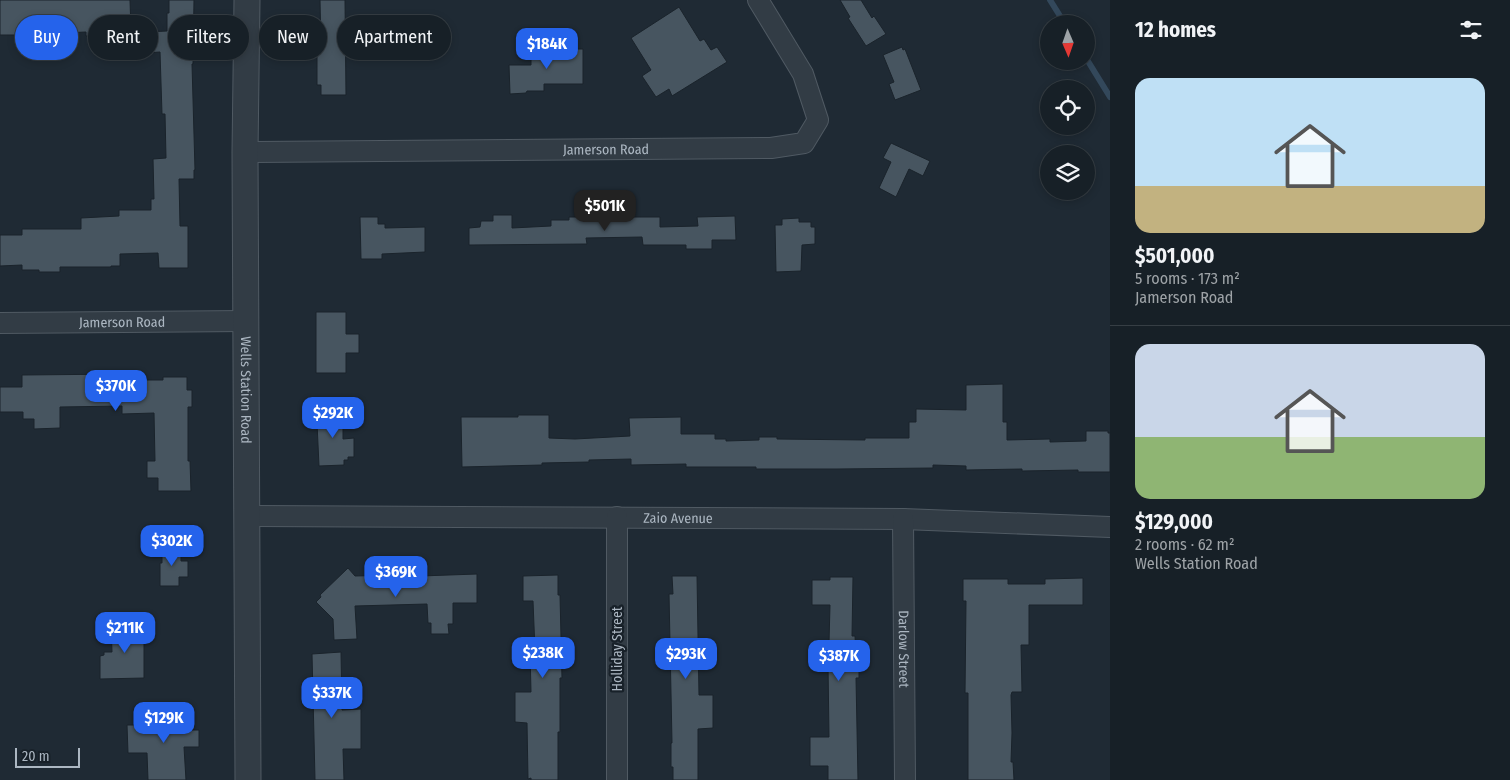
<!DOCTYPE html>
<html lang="en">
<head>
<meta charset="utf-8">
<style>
	body { margin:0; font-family:"Fira Sans Condensed",sans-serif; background:#20282f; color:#f1f3f6; height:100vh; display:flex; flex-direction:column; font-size:19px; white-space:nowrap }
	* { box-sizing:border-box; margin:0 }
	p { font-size:16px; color:#9ea3a7 }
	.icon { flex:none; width:28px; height:28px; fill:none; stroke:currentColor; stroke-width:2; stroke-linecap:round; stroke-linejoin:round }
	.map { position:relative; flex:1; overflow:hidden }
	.drawer { display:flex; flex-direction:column; background:#172027; width:400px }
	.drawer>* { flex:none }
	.banner { position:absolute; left:15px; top:15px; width:475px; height:45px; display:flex; gap:10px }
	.needle { width:32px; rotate:178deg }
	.fabs { position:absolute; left:1040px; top:15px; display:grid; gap:10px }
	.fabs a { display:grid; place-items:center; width:55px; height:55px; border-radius:50%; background:#172027; box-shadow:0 2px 8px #0003,0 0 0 1px #363e44; font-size:25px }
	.scale { position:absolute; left:15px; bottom:12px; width:65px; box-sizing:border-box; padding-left:5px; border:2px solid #acb7c2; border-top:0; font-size:14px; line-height:18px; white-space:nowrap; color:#acb7c2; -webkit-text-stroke:4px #182129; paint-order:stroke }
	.price { position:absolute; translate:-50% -42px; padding:0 11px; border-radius:10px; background:#2563eb; color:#fff; font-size:16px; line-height:32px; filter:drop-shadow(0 1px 2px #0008) }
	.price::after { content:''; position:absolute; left:50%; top:30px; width:15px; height:11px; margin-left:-8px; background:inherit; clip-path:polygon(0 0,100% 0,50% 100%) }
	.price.active { background:#222; color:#fff }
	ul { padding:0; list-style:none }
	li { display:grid; align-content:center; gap:10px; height:265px; padding:0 25px }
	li+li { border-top:1px solid #363e44 }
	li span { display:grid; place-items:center; height:155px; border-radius:15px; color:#555 }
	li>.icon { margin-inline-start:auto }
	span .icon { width:90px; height:90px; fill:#fffc; stroke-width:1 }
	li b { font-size:21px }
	h2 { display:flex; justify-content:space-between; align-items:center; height:60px; padding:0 25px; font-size:21px }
	.chip { padding:0 18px; border-radius:22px; background:#172027; box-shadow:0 2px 8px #0003,0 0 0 1px #363e44; font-size:18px; line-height:45px }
	.chip.active { background:#2563eb; color:#fff }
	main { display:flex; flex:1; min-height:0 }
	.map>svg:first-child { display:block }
</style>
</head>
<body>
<main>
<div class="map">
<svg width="1110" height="780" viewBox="0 0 1110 780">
	<rect width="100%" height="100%" fill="#1f2a34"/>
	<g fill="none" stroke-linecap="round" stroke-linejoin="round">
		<!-- stream -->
		<g stroke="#33485b" stroke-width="6">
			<polyline points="1050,0 1065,24"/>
			<polyline points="1086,58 1110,97"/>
		</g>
	</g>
	<!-- building -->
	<g fill="#475560" stroke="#1a232b">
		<polygon points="0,0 130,0 131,30 103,31 103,36 86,36 86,32 41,34 41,37 23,37 23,35 0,35"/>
		<polygon points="169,0 194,0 193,64 192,64 195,170 194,170 194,179 179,179 180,226 188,226 188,268 159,268 158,253 120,254 120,266 111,266 111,267 60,267 60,272 39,272 39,270 22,270 22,265 0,266 0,235 22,235 22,229 81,229 81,218 119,216 119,210 151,210 151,199 154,199 153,159 166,158 165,114 162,114 160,52 146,53 146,32 167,31 167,13 169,13"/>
		<polygon points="320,0 345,0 346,95 321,95 321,85 317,85 317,50 321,50"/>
		<polygon points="840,0 861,0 872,18 874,16 886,34 866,46 848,18 850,17"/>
		<polygon points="679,7 700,41 704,39 711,50 717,47 727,62 672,96 669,89 656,97 642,76 651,70 631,38"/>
		<polygon points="902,47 903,50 905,49 921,90 895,100 889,84 894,82 883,55"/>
		<polygon points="531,49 583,49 583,84 544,84 544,91 527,91 526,93 510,94 509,65 531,65"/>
		<polygon points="891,143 930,161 923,176 909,169 896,197 879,188 891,162 883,158"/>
		<polygon points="493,215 512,215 512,228 551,226 551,220 569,220 569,217 586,217 586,221 626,220 626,217 660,217 660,227 698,226 697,217 735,216 736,240 712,240 712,249 686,249 686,245 643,245 642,237 586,238 587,244 469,245 469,228 480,227 481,221 493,221"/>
		<polygon points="360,217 378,217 378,224 385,224 385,228 425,227 425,252 382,254 382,259 361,259"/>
		<polygon points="799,218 799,222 811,222 811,227 815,227 815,244 802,245 801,271 776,272 775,225 782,225 782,219"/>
		<polygon points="316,312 346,312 346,334 359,334 359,353 346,353 346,373 316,373"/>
		<polygon points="124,374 125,380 163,380 163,377 187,377 187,390 192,390 192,407 188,407 188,461 190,461 191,491 158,491 158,478 147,478 147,461 155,461 154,413 122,414 122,406 60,407 60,428 34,429 34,419 23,419 23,412 0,412 0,387 22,387 22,375"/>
		<polygon points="1003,384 1003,422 1007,422 1007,440 1050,439 1050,442 1086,441 1086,431 1108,431 1108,433 1110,433 1110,472 1078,472 1078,470 1022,471 1022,469 966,470 966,466 933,465 933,468 837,469 756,469 756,467 686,467 686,464 631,465 631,459 589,460 589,462 542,463 542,465 462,467 461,417 518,417 518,415 549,415 549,438 575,439 630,436 629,418 681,417 681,434 715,434 715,439 726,439 726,441 759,440 759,437 777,437 777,439 865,440 865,438 909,438 909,422 916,422 916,409 966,410 966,385"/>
		<polygon points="318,410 343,410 343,439 354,438 354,457 348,457 348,460 344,460 344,465 319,466 317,423 319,423"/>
		<polygon points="162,547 181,547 181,561 188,561 188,577 179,577 179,586 160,586 160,563 162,563"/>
		<polygon points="348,568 355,576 392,575 392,577 477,574 477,603 453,603 453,624 448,624 449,634 431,634 431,623 428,623 427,604 355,606 357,639 334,640 333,619 316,602 321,597 320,595"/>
		<polygon points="558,575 558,595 560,595 562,678 560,678 560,732 558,732 558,780 531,780 531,778 528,779 527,723 515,722 515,692 531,692 530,651 535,651 533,601 523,601 523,576"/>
		<polygon points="672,576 697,576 699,695 713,695 713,728 698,729 698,780 673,780 673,767 671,767 671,743 672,743 669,594 673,594"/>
		<polygon points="830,577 853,577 852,636 855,636 856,654 859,654 859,678 856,678 858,780 828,780 828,766 810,766 810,737 829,737 828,665 823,664 823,643 829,642 830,605 812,605 812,580 830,580"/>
		<polygon points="1083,578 1083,605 1029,605 1029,645 1021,645 1022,692 1012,692 1011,695 1012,733 1011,762 1013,762 1014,780 968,780 968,693 965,693 966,601 963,601 963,579 1008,579 1008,584 1045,584 1045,579"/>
		<polygon points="144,625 144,678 100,679 100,656 104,655 104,652 112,652 111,626"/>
		<polygon points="341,652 342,710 361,709 361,749 343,749 344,780 315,780 312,654"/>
		<polygon points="152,709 178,709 179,720 188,720 189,730 199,730 199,747 184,747 186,780 148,780 147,753 128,753 127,725 152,725"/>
	</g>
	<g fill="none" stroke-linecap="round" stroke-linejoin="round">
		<!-- minor casing -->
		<g stroke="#505a63" stroke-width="22">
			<g id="minor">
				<path id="s1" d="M245,152L771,148L804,143L818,120L803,74L758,0"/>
				<path id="s2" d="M0,323L246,321"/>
				<path id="s3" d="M247,516L903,519L1110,527"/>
				<path id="s4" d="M903,519L905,780"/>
				<polyline points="617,780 617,517"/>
			</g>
		</g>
		<!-- tertiary casing -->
		<g stroke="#505a63" stroke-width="27">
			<g id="tertiary">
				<path id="s5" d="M247,0L245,152L248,780"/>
			</g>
		</g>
		<!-- minor -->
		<use href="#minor" stroke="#323c45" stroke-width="20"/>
		<!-- tertiary -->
		<use href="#tertiary" stroke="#323c45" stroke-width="25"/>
	</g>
	<g text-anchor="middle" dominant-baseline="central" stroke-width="4.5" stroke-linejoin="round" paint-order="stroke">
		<!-- street labels -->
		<g font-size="14" fill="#acb7c2" stroke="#182129">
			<text stroke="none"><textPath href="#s1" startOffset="361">Jamerson Road</textPath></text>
			<text stroke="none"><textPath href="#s2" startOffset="122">Jamerson Road</textPath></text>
			<text stroke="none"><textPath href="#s5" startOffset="390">Wells Station Road</textPath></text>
			<text stroke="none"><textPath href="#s3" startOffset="431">Zaio Avenue</textPath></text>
			<text transform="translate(617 649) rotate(-90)">Holliday Street</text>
			<text stroke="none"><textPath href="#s4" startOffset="130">Darlow Street</textPath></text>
		</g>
	</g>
</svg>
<div class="fabs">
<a><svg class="needle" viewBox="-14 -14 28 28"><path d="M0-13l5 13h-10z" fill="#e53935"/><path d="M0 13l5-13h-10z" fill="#9ea3a7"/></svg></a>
<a><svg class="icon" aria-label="locate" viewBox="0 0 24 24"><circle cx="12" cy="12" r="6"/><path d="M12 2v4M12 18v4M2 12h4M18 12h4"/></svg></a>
<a><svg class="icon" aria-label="layers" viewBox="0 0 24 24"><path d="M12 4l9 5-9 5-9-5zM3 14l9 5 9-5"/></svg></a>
</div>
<div class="scale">20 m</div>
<b class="price" style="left:547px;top:70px">$184K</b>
<b class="price active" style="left:605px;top:232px">$501K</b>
<b class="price" style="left:116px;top:412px">$370K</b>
<b class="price" style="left:333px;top:439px">$292K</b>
<b class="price" style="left:172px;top:567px">$302K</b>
<b class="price" style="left:396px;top:598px">$369K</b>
<b class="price" style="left:125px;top:654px">$211K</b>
<b class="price" style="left:543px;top:679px">$238K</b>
<b class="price" style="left:686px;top:680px">$293K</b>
<b class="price" style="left:839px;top:682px">$387K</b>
<b class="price" style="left:332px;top:719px">$337K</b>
<b class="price" style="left:164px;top:744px">$129K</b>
<div class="banner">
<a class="chip active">Buy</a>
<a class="chip">Rent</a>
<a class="chip">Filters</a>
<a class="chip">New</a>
<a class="chip">Apartment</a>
</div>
</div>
<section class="drawer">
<h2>12 homes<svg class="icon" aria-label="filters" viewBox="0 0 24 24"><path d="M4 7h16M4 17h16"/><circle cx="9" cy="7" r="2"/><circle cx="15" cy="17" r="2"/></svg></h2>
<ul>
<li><span style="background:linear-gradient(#bfe0f5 70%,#c2b280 0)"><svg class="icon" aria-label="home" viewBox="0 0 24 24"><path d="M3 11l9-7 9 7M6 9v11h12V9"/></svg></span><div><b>$501,000</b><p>5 rooms · 173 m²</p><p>Jamerson Road</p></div></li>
<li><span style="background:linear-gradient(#c9d6e8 60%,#8fb573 0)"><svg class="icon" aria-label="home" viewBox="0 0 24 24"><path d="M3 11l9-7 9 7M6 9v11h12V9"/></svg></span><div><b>$129,000</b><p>2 rooms · 62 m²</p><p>Wells Station Road</p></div></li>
</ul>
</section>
</main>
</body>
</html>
